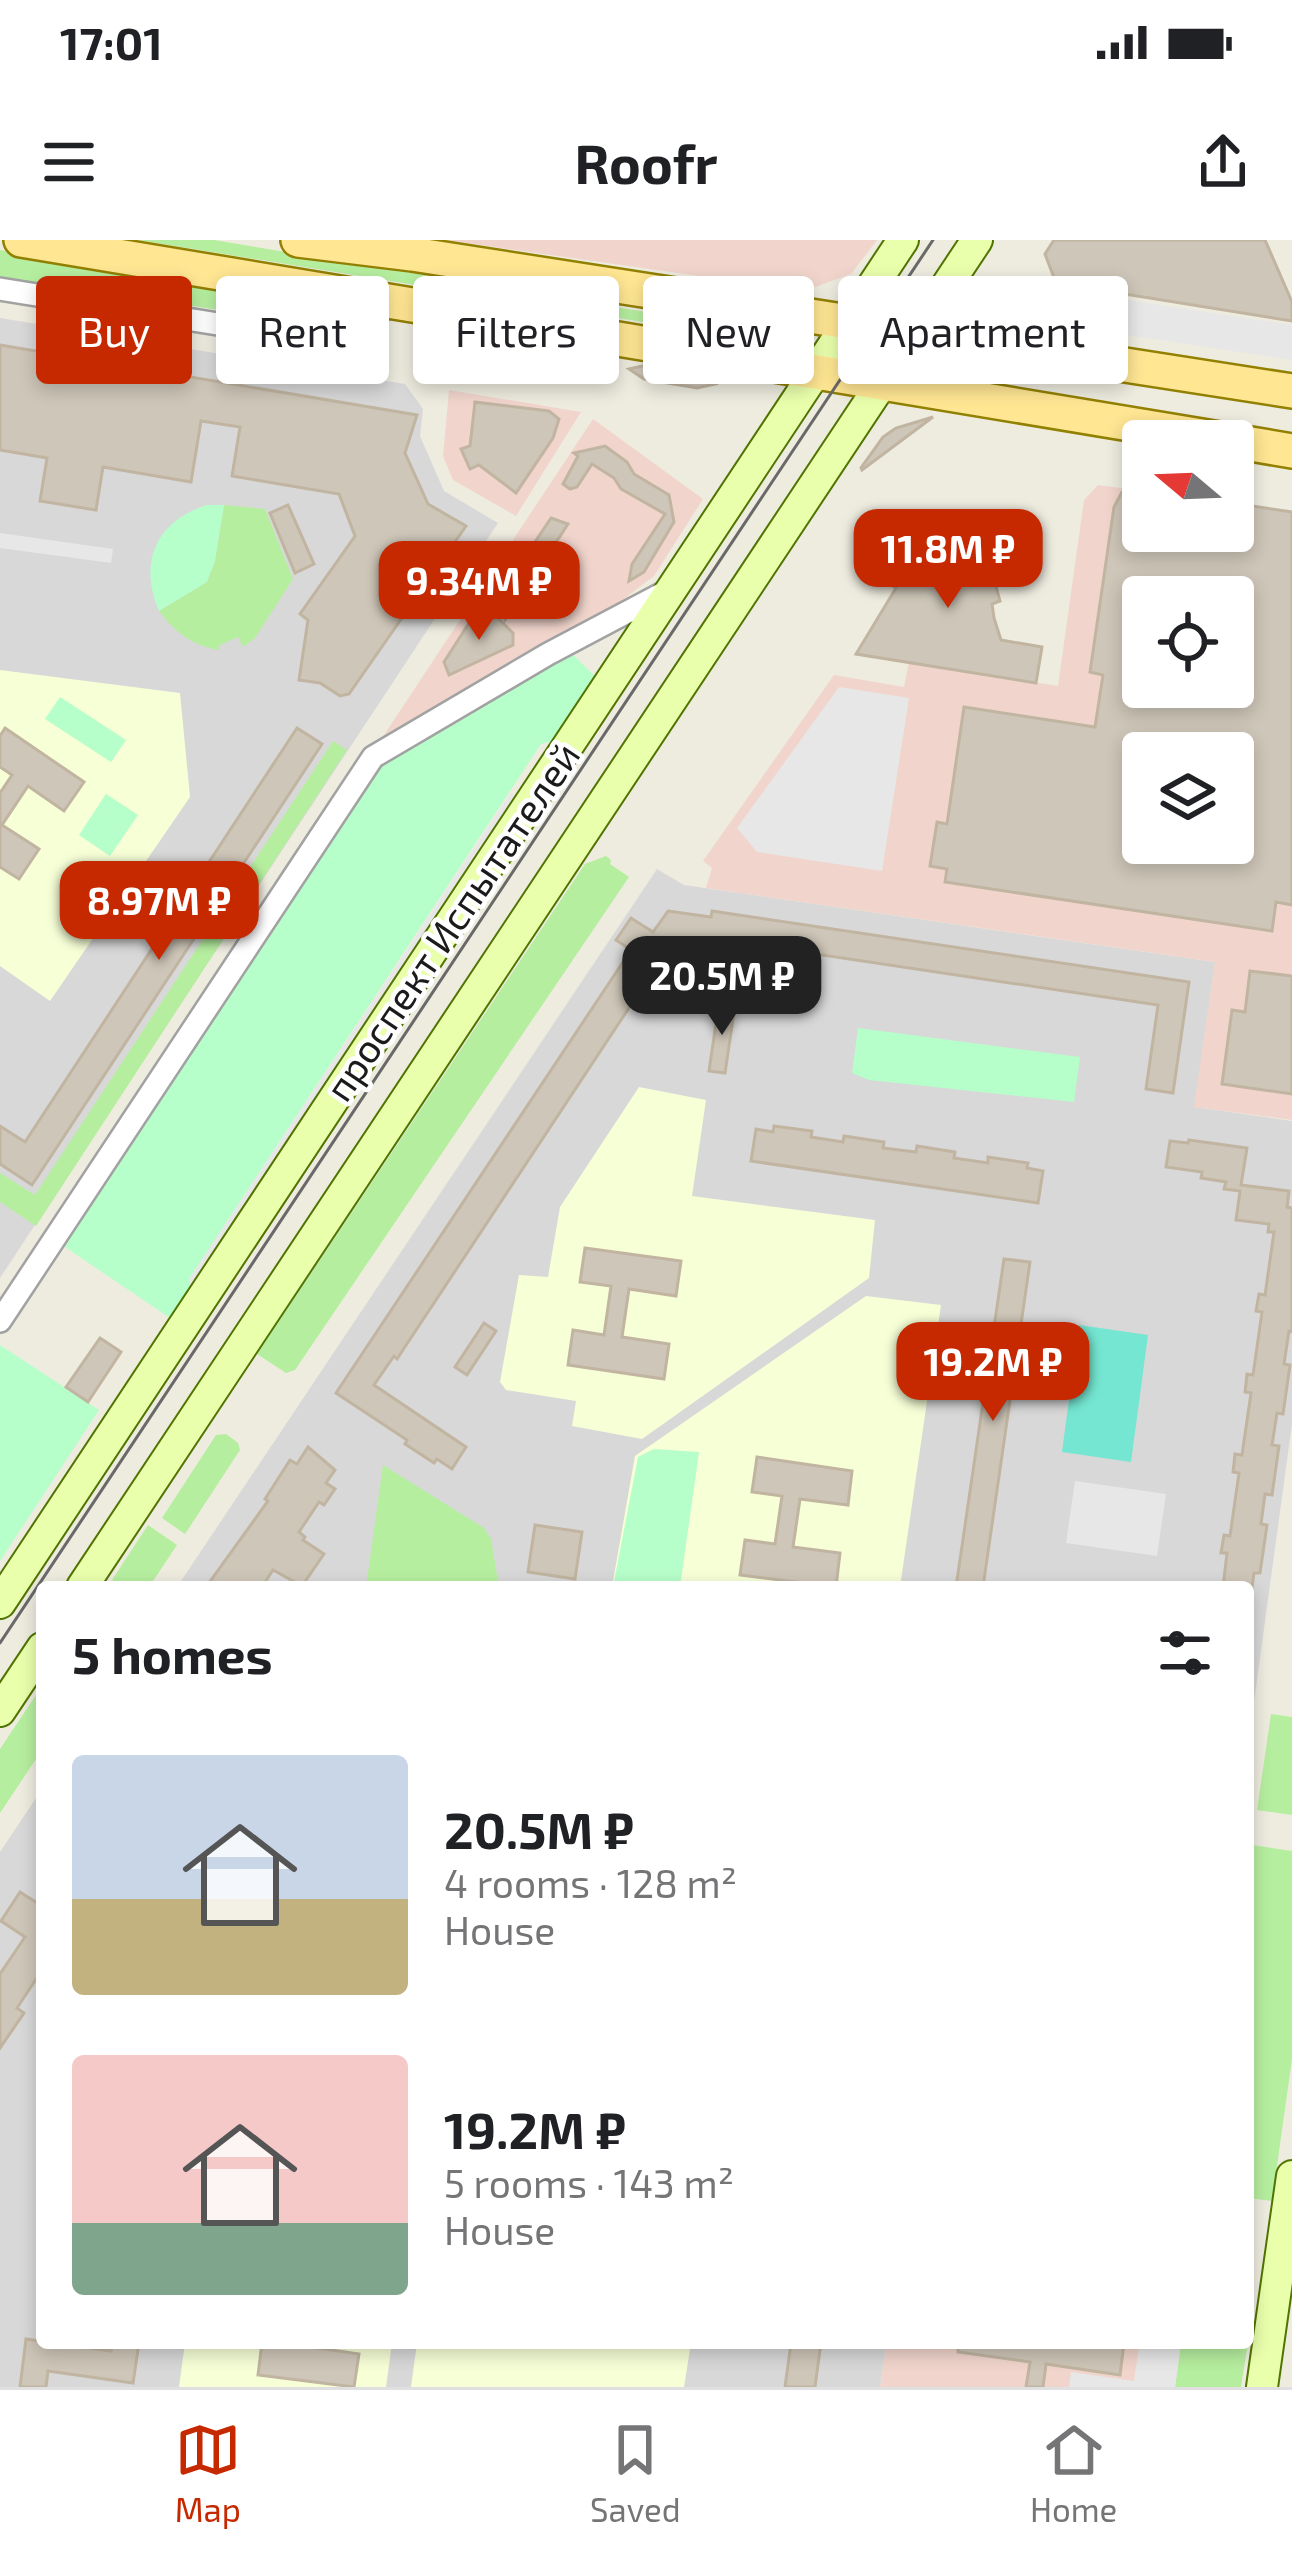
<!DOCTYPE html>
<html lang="en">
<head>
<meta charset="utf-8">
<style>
	body { margin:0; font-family:"Exo 2",sans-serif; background:#f6f6f6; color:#202124; height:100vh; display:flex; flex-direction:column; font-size:45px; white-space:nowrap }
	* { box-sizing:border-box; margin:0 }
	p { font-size:39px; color:#757577 }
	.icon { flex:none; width:66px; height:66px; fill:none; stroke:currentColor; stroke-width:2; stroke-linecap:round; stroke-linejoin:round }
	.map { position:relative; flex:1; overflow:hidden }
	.panel { position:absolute; left:36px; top:1341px; width:1218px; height:768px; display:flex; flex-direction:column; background:#fff; border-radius:12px; box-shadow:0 6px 18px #0003 }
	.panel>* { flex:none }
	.guide { position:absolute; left:36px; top:36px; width:1221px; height:108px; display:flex; gap:24px }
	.needle { width:78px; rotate:289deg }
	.tools { position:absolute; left:1122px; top:180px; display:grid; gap:24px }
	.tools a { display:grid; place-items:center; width:132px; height:132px; border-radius:12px; background:#fff; box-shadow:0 6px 18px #0003; font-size:60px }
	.price { position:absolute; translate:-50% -102px; padding:0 27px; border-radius:24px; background:#c62800; color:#fff; font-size:39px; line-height:78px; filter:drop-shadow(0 3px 6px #0008) }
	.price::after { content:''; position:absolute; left:50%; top:72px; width:36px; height:27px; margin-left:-18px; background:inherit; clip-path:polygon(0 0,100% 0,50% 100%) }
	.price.current { background:#222; color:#fff }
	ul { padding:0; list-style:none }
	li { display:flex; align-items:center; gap:36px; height:300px; padding:0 36px }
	li span { display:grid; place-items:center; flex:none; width:336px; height:240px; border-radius:12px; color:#555 }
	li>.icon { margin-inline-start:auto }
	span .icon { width:144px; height:144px; fill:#fffc; stroke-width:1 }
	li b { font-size:51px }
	h2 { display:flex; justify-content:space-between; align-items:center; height:144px; padding:0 36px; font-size:51px }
	.pill { padding:0 42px; border-radius:12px; background:#fff; box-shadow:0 6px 18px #0003; font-size:42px; line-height:108px }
	.pill.current { background:#c62800; color:#fff }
	.status { display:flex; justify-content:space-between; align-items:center; height:84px; padding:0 60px; background:#fff; direction:ltr }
	.status svg { height:33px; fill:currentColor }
	header { display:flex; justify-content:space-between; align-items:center; height:156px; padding:0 36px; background:#fff; font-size:54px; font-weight:700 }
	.tabs { display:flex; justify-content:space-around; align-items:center; height:168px; border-top:3px solid #e0e0e0; background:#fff; font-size:33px; color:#757577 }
	.tabs a { display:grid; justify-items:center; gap:6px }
	.tabs .current { color:#c62800 }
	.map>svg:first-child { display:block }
</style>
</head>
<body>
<div class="status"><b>17:01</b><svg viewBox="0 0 49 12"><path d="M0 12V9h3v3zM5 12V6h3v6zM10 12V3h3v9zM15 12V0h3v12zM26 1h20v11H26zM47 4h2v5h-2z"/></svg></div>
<header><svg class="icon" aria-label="menu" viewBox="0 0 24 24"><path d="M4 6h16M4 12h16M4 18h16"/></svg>Roofr<svg class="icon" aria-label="share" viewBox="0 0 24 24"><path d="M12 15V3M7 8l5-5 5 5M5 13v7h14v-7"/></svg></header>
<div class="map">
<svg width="1292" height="2147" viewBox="0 0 1292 2147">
	<rect width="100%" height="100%" fill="#eeecdf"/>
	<!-- residential -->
	<g fill="#d9d8d8">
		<polygon points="0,78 405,144 423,169 420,196 444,251 498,283 0,1038"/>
		<polygon points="657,629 684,645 1215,722 1195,867 1292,881 1292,1184 1248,1506 1248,1347 177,1347"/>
		<polygon points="42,1549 42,2103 887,2103 880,2147 0,2147 0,1612"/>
	</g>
	<!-- commercial -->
	<g fill="#f1d5cc" fill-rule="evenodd">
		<polygon points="445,0 877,0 851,34 804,51"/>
		<polygon points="449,150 581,172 516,276 453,240 443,216"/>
		<polygon points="593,179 703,259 654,336 603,375 378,504"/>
		<path d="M1098,245L1143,251V291H1233V264L1292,272V880L1194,867L1215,722L706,648L712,628L703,621L834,435L904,447L909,422L1058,446L1084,260ZM1143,357H1233V447H1143ZM1143,513H1233V603H1143Z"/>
		<polygon points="887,2103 1180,2103 1174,2147 880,2147"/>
	</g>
	<!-- education -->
	<g fill="#f7ffd7">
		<polygon points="0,430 180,453 190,557 50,761 0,726"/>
		<polygon points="639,847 706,860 692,956 875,980 869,1038 642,1199 572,1186 576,1161 506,1150 500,1142 519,1035 548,1037 560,967"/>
		<polygon points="866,1056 941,1065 900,1347 612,1347 635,1216"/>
		<polygon points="185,2103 392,2103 386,2147 179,2147"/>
		<polygon points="417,2103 691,2103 684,2147 411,2147"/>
	</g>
	<!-- grass -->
	<g fill="#b6ee9f">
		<polygon points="138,0 214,0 742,88 741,98"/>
		<polygon points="0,10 344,65 349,73 344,81 312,84 0,37"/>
		<path d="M224,265L265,269L293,339L255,398L243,407L238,397L218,406L220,410C192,406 175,392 159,371L207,342L215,321Z"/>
		<polygon points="333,501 347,510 36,986 0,962 0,933 35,955"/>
		<polygon points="606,616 611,620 610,624 629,637 295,1130 286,1133 257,1114 585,624"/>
		<polygon points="226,1194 238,1203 240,1210 185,1294 162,1278 216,1195"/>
		<polygon points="383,1225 484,1288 491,1299 499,1347 366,1347"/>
		<polygon points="148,1285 177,1305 149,1347 123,1347 112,1340"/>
		<polygon points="42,1446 42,1510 0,1573 0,1509"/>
		<polygon points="1271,1474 1292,1477 1292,1575 1257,1570"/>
		<polygon points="1252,1605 1292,1611 1292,1819 1272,1961 1248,1958 1248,1632"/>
		<polygon points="1181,2103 1248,2103 1241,2147 1175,2147"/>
	</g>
	<!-- park -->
	<g fill="#b6feca">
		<path d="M207,265H224L215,321L207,342L159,371C138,322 156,281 207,265Z"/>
		<polygon points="568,410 595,436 555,500 541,504 189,1039 191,1048 170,1078 62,1005 379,518"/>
		<polygon points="60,457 126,500 111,522 45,479"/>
		<polygon points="106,554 138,575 110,616 79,595"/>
		<polygon points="858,788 1080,817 1074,862 869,840 852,833"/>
		<polygon points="0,1105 99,1170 0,1321"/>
		<polygon points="654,1209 699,1212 680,1347 613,1347 638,1217"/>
	</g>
	<!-- pitch -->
	<polygon fill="#74e6d1" points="1079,1085 1148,1095 1131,1222 1062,1212"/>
	<!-- parking -->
	<g fill="#e7e7e7">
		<polygon points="1054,49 1292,85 1292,120 1049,83"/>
		<polygon points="0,293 113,309 111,323 0,308"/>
		<polygon points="839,447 909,458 882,631 757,612 737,588"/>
		<polygon points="511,553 521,559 196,1050 189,1039"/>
		<polygon points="1075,1241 1166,1254 1157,1316 1066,1303"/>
		<polygon points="1127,2103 1181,2103 1175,2147 1069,2147 1071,2132 1134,2141 1139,2106"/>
	</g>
	<!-- building -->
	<g fill="#cec6b8" stroke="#c1b5a1" stroke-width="3" fill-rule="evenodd">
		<polygon points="1054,0 1265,0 1292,62 1292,81 1056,43 1045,14"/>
		<polygon points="456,94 544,108 559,118 541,122 453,108 438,98"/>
		<polygon points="0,105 417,175 405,213 428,264 466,286 349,454 340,456 320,443 299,440 308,380 300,374 355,296 339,254 232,236 240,187 201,181 191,242 103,227 96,270 40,261 47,218 0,210"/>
		<polygon points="647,125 700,134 715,144 697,148 644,139 629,129"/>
		<polygon points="475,162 549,171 559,179 553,198 516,253 479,225 470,229 461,209 470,206"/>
		<polygon points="933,177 862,230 861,228 883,197 896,188"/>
		<polygon points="605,206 627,222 634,234 669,255 674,282 644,332 629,341 632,324 665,274 621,249 614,238 592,224 577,247 570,249 563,244 578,216 574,213"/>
		<path d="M1143,245V291H1233V263L1292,272V665L1276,662L1272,691L945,642L947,629L930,626L937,582L947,584L964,467L1095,487L1103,435L1090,432L1114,267L1122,252ZM1143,357H1233V447H1143ZM1143,513H1233V603H1143Z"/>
		<polygon points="288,265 314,324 295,333 270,273"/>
		<polygon points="551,278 568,284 505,380 495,353 505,339 509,341"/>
		<polygon points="913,285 995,299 990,324 1000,361 992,364 994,378 1001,400 1042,407 1036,443 856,414 896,348 889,344 909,310"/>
		<polygon points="497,377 513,393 513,405 449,435 444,422 471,380"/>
		<polygon points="5,488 84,542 64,571 28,546 2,585 39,609 19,639 0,627 0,553 12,535 0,527 0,496"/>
		<polygon points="297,488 322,504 32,945 0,924 0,886 25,902"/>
		<polygon points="668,671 711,677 712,671 1189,742 1173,853 1146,849 1158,765 708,698 706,711 683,708 666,733 656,727 397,1119 394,1116 374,1145 466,1207 452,1229 437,1219 434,1223 405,1204 407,1200 336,1153 631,710 616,700 631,678 653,692"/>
		<polygon points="1250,731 1292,736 1292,854 1222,844 1232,770 1245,772"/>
		<polygon points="719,763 735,766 725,833 709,831"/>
		<polygon points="774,886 812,891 811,897 843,902 844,896 884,902 883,908 916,912 917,906 955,912 954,918 988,923 988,917 1028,923 1027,928 1043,931 1038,963 751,921 756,889 773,892"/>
		<polygon points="1189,900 1247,908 1241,945 1289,951 1287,967 1292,968 1292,1092 1289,1091 1284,1124 1290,1125 1283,1174 1277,1173 1272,1205 1279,1206 1272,1255 1265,1254 1261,1284 1267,1285 1260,1333 1254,1333 1252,1347 1223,1347 1227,1313 1221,1313 1224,1295 1230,1296 1239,1233 1233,1232 1235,1214 1242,1215 1251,1153 1245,1152 1247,1134 1253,1135 1262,1072 1256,1071 1259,1054 1265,1055 1274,992 1268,992 1269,984 1236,980 1240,951 1224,949 1226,942 1201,938 1202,932 1166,927 1170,901 1188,903"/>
		<polygon points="585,1008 681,1021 676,1056 629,1049 622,1097 669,1104 664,1139 568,1125 573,1090 604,1095 611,1046 580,1042"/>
		<polygon points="1004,1019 1030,1022 983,1347 956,1347"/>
		<polygon points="484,1083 496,1091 467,1135 455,1127"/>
		<polygon points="100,1098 121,1112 88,1162 66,1147"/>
		<polygon points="308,1207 335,1230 326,1243 335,1249 324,1265 319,1262 299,1292 305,1297 303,1300 324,1314 302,1346 273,1330 262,1347 206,1347 268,1261 265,1259 290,1220 297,1224"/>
		<polygon points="757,1217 852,1231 848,1265 800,1259 793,1307 840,1313 836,1347 740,1335 745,1300 775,1304 782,1256 752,1252"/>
		<polygon points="535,1285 582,1292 575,1339 528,1332"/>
		<polygon points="20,1652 42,1666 42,1730 17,1768 24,1773 0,1808 0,1734 25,1697 1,1681"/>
		<polygon points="26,2099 111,2111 112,2103 139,2103 133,2143 48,2131 46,2147 20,2147"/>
		<polygon points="262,2103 312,2103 311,2107 359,2114 354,2147 258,2135"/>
		<polygon points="791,2103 821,2103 815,2147 785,2147"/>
		<polygon points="958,2103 1124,2103 1120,2135 1046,2124 1043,2147 1026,2147 1030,2122 958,2112"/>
	</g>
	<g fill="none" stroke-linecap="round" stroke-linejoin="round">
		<!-- street casing -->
		<g stroke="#a2a2a2" stroke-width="26">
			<g id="street">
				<polyline points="0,49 317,100 395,64"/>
				<polyline points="0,1081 373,517 548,414 667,351"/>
			</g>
		</g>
		<!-- secondary casing -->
		<g stroke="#507400" stroke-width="34">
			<g id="secondary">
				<polyline points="82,1347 977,0"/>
				<polyline points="0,1363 903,0"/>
				<polyline points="0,1471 42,1408"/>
				<polyline points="1262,2147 1292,1936"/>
			</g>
		</g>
		<!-- primary casing -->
		<g stroke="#928000" stroke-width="38">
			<g id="primary">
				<polyline points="21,0 1232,201"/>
				<polyline points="298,0 412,14 1292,151"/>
				<polyline points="1233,201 1292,211"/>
			</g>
		</g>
		<!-- street -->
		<use href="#street" stroke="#fff" stroke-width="21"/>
		<!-- secondary -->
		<use href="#secondary" stroke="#eaffac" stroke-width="30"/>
		<!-- primary -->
		<use href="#primary" stroke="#ffe693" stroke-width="33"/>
		<!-- tram -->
		<polyline stroke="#696969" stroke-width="3" points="0,1403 933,0"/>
	</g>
	<g text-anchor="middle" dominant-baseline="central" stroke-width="9" stroke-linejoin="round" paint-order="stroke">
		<!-- street labels -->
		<g font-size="39" fill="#1b1b1b" stroke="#fff">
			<text transform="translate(451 681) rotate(-56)">проспект Испытателей</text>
		</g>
	</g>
</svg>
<div class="tools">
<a><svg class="needle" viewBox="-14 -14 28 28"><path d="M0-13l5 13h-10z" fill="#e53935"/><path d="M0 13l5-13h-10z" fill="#757577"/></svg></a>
<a><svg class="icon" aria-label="locate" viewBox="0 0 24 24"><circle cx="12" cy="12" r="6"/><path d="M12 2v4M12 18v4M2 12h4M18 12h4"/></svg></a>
<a><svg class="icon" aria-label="layers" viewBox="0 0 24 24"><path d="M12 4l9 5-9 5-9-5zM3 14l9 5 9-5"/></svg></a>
</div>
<b class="price" style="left:948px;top:371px">11.8M ₽</b>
<b class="price" style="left:479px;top:403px">9.34M ₽</b>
<b class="price" style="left:159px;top:723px">8.97M ₽</b>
<b class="price current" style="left:722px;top:798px">20.5M ₽</b>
<b class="price" style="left:993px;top:1184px">19.2M ₽</b>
<div class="guide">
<a class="pill current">Buy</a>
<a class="pill">Rent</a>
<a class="pill">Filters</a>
<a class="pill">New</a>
<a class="pill">Apartment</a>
</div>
<section class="panel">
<h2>5 homes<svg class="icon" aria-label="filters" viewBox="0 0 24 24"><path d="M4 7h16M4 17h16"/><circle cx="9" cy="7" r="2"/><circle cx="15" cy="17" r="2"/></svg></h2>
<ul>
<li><span style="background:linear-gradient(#c9d6e8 60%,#c2b280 0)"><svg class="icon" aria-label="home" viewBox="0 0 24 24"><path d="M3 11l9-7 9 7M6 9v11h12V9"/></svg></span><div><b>20.5M ₽</b><p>4 rooms · 128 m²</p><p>House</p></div></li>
<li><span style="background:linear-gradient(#f6c9c9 70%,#7fa58c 0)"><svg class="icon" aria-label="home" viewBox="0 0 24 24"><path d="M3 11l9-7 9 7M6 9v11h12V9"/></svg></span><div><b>19.2M ₽</b><p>5 rooms · 143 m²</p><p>House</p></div></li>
</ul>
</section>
</div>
<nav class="tabs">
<a class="current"><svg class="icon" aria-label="map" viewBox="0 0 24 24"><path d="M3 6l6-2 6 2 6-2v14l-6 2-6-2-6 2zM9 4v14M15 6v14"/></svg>Map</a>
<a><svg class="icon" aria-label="saved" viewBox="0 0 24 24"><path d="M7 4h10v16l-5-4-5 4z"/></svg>Saved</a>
<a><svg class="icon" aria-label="home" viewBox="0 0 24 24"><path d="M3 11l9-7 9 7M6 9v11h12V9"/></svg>Home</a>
</nav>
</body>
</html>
